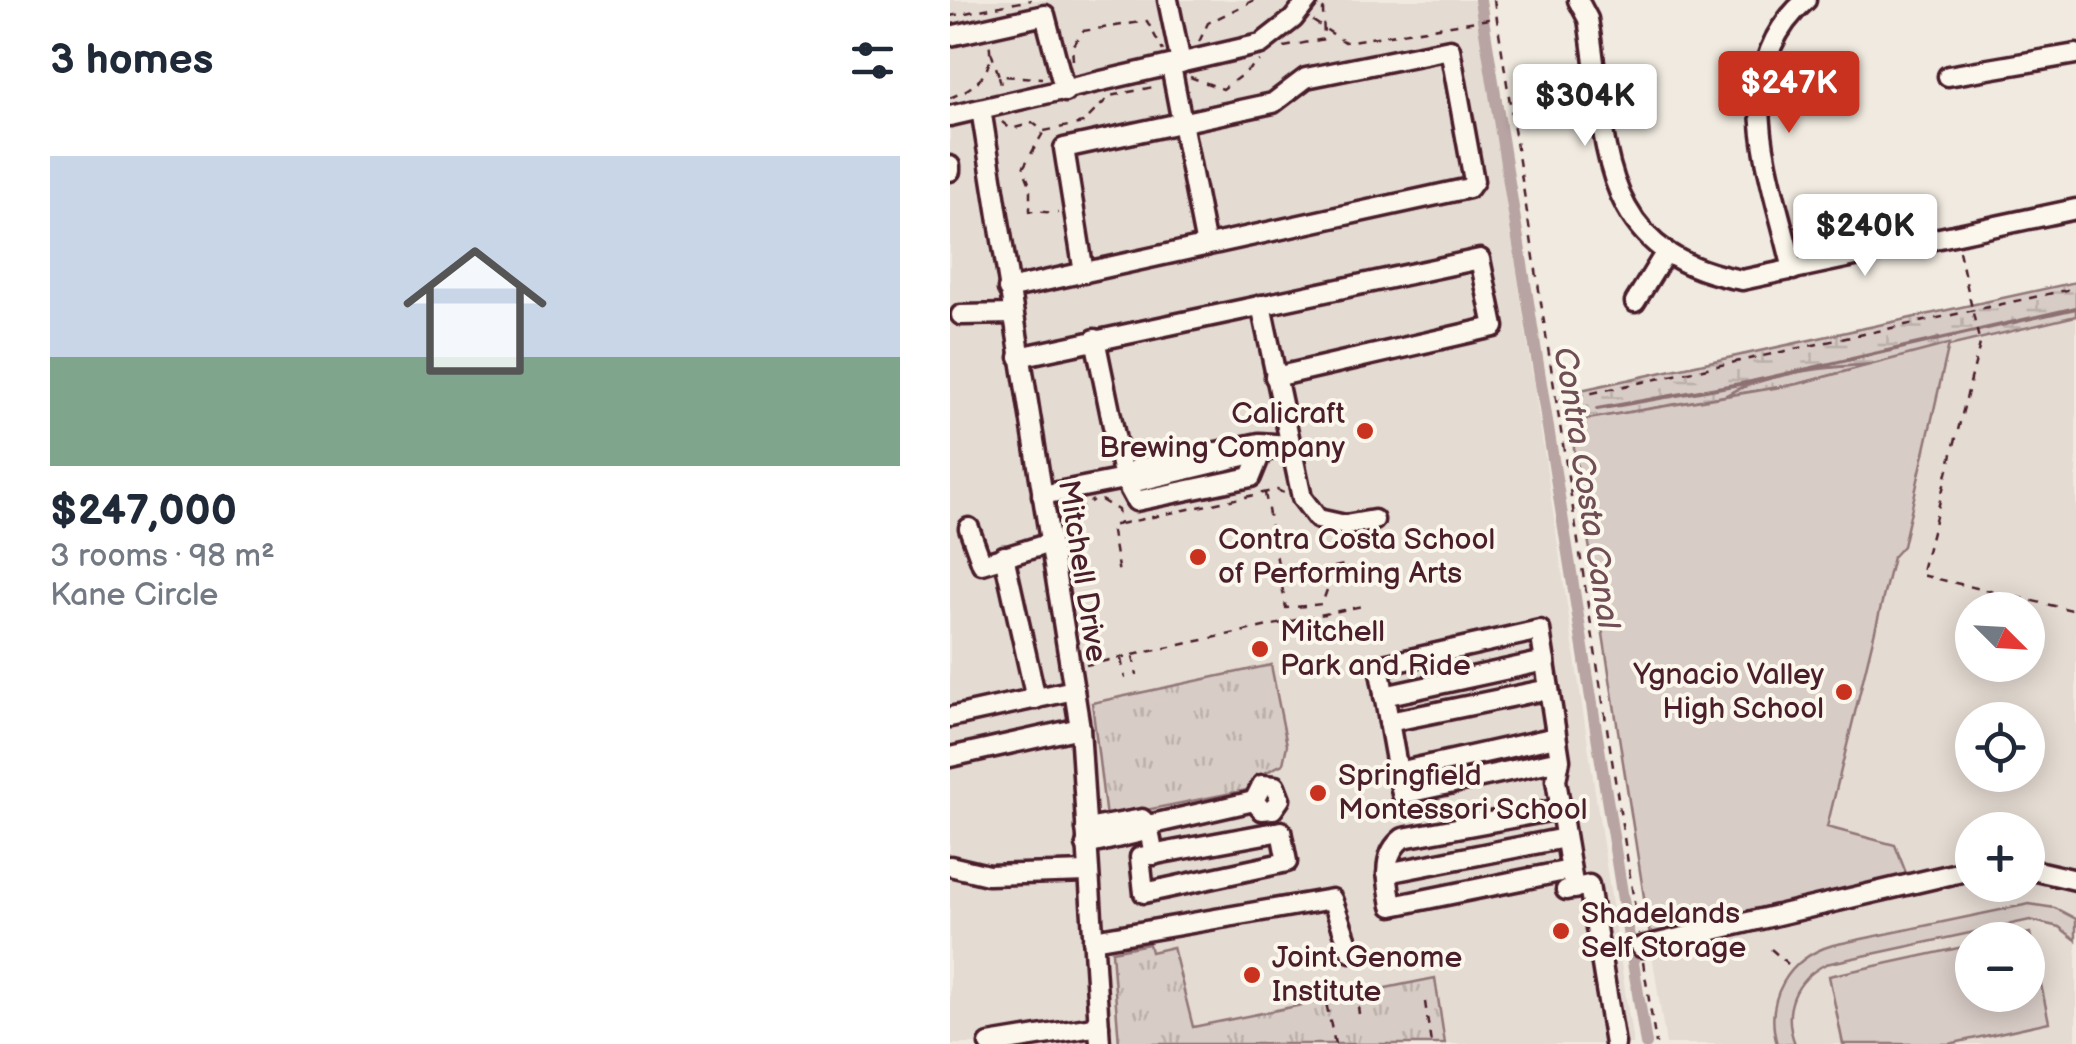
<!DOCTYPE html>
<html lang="en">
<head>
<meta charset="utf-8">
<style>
	body { margin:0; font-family:"Balsamiq Sans",sans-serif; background:#f6f6f7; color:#1f2937; height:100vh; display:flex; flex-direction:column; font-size:38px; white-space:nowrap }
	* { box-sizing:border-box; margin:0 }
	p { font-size:32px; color:#747a83 }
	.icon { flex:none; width:55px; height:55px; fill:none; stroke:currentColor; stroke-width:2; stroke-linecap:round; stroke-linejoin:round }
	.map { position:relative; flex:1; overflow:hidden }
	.details { display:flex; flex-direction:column; background:#fff; width:950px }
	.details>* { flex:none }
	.needle { width:65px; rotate:114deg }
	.tools { position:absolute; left:1005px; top:592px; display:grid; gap:20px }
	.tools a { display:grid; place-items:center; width:90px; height:90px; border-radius:50%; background:#fff; box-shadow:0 5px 25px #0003; font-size:50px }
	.price { position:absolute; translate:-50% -85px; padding:0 22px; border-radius:10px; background:#fff; color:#222; font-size:32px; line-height:65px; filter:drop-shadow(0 2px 5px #0008) }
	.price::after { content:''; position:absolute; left:50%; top:60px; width:30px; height:22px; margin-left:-15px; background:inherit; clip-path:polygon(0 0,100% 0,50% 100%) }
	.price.selected { background:#c8321e; color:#fff }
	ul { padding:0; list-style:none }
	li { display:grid; align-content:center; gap:20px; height:530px; padding:0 50px }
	li span { display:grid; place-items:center; height:310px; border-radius:0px; color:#555 }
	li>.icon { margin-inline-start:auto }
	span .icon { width:180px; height:180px; fill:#fffc; stroke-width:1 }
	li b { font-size:42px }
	h2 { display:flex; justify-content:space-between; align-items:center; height:120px; padding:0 50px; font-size:42px }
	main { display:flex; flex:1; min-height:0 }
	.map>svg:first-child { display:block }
</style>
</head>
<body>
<main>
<section class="details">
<h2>3 homes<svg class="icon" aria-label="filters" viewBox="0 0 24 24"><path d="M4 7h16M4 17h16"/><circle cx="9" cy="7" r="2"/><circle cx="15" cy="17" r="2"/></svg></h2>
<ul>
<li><span style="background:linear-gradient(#c9d6e8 65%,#7fa58c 0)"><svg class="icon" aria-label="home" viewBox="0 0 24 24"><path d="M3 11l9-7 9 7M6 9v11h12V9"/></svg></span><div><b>$247,000</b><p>3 rooms · 98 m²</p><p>Kane Circle</p></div></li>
</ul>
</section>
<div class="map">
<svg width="1126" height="1044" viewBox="0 0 1126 1044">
	<defs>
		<pattern id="grass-tufts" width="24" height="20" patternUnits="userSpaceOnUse" patternTransform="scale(2.5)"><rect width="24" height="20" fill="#d8ccc6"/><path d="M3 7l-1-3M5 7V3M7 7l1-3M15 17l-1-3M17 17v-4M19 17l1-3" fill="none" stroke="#bbafaa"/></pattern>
		<pattern id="wetland-marsh" width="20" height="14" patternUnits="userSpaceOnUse" patternTransform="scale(2.5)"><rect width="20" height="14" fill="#d8ccc6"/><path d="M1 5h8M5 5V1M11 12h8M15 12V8" fill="none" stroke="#bbafaa"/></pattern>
	</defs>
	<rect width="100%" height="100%" fill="#f0eae0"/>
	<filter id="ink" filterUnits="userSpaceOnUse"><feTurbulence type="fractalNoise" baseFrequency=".01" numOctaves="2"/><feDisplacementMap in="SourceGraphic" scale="20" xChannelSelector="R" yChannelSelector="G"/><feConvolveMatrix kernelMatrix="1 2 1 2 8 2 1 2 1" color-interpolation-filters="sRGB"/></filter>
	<g filter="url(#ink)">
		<!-- built -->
		<g fill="#e4dbd2" fill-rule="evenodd">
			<polygon points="0,0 526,0 683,1044 0,1044"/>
			<path d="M1126,316V1044H716L620,422L848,384ZM1022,610H1078V665H1022ZM1022,720H1078V775H1022ZM1022,830H1078V885H1022ZM1022,940H1078V995H1022Z"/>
		</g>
		<!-- grass -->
		<g fill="url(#grass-tufts)" stroke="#917678" stroke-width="2.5">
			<path d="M923,364L848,384L774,396C821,372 870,368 923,364Z"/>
			<polygon points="321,665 337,745 333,764 304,778 297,790 156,818 142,703"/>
			<polygon points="199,944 201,952 223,947 243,1027 485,978 495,1044 169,1044 162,951"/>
		</g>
		<!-- wetland -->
		<polygon fill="url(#wetland-marsh)" stroke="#917678" stroke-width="2.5" points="1126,282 1126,316 923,364 856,369 801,382 774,396 620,422 617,393"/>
		<!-- pitch -->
		<g fill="#d8ccc6" stroke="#917678" stroke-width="2.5">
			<polygon points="999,344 953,546 943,557 877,827 945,845 960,883 701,942 620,422 848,384"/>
			<path d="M1079,904L1105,908L1126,919V940L1109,927L1080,920L876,964C844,980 832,1011 845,1044H827C814,999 838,958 883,945Z"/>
			<polygon points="1080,933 1099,1022 999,1044 893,1044 879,976 1022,945 1022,995 1078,995 1078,940 1046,940"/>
		</g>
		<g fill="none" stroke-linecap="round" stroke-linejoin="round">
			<!-- stream -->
			<polyline stroke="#8c6f72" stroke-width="4" points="647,409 801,382 1126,308"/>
			<!-- canal -->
			<polyline stroke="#b8a4a2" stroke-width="12" points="530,0 696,1044"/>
			<!-- minor casing -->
			<g stroke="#4a1f2b" stroke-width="25">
				<g id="minor">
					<polyline points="218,0 231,63"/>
					<path d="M628,0L638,19C658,141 643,254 792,280L1126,209"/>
					<polyline points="0,36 95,15 115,92"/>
					<polyline points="221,66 256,246"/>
					<polyline points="998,76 1126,54"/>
					<polyline points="31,109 130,728 150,1044"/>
					<polyline points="0,116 311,44 343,19 358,0"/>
					<polyline points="0,166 0,171"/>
					<path d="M843,270C823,179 774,71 856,0"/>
					<polyline points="58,289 519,188 524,181 500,49 356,78 323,103 114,148 134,273"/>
					<polyline points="685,302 714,255"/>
					<polyline points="311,305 352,498 368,519 395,525 424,520"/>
					<polyline points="11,315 63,314"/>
					<polyline points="69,357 530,259 544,327 325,377"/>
					<polygon points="309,443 340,445 189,481 174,479 187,469"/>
					<polyline points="174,479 186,501 301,477 310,455"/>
					<polyline points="92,495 174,479 145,339"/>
					<polyline points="19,528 32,564 100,543"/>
					<polyline points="54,556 86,699"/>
					<polyline points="434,696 595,661"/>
					<polyline points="0,717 124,690"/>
					<polyline points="439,722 599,689"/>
					<polyline points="0,757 130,728"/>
					<polyline points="610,760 452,794 429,666 590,630 610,760 606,780 624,889"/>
					<polyline points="448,772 606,737"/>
					<polygon points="312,785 325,786 330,799 323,809 312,810 304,801"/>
					<path d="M610,809L453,838C430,856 438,880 442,906L620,870"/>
					<polyline points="136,829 192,819 198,825 192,832 136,845"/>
					<polygon points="331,831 337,862 194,893 190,857"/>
					<polyline points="204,855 198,825 304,801"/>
					<polyline points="0,866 38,875 138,872"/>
					<polyline points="1078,869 1126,880"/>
					<polyline points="437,873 615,838"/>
					<polyline points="616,890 639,885 665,1044"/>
					<polyline points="143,940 382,899 401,952"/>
					<polyline points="691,947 1016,871"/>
					<polyline points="39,1044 149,1026"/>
				</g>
			</g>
			<!-- path -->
			<g stroke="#4a1f2b" stroke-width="2.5" stroke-dasharray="8 8" stroke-linecap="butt">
				<polyline points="544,0 689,934"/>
				<polyline points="0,16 81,0"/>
				<polyline points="363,21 395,42 545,18"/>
				<polyline points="249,42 258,23 304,0"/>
				<polyline points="334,47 374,39 373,10 380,0"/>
				<polyline points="41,52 49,76 92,78"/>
				<polyline points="123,60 122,46 133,31 197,21 213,51"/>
				<polyline points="49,76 52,89"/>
				<polyline points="240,77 273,89 310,61"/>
				<path d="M0,98C26,87 45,73 39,41"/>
				<polyline points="52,122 61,129 83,123 94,131 133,123 160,96 208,86"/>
				<polyline points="93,133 73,168 80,185 80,211 108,213"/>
				<polyline points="1009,251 1030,344 971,575 1126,611"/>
				<polyline points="610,400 1126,288"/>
				<polyline points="315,493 336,608 372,604 385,567 398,564"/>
				<polyline points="151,500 168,510 170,524 161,526 169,574"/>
				<polyline points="114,521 143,500"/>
				<polyline points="170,524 327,490 338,495"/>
				<polyline points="183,656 187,675"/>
				<polyline points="171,659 175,678"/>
				<polyline points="136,665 412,606"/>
				<polyline points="821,949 838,964"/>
				<polyline points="693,962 706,1044"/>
				<polyline points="406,991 409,1014"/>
				<polyline points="475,1002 481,1044"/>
				<polyline points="385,1044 375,998 428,986"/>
			</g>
			<!-- minor -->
			<use href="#minor" stroke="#fbf7ec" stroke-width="18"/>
		</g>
	</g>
	<!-- markers -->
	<g fill="#c8321e" stroke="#fbf7ec" stroke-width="4">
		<circle cx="415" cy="431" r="10"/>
		<circle cx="248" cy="557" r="10"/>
		<circle cx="310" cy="649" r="10"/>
		<circle cx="894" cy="692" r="10"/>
		<circle cx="368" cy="793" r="10"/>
		<circle cx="611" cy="931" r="10"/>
		<circle cx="302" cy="975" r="10"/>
	</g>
	<g text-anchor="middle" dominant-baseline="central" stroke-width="8" stroke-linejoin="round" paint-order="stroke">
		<!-- poi labels -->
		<g font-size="30" fill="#4a1f2b" stroke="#fbf7ec" text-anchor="start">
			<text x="395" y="414" text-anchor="end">Calicraft<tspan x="395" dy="34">Brewing Company</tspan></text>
			<text x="268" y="540">Contra Costa School<tspan x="268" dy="34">of Performing Arts</tspan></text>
			<text x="330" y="632">Mitchell<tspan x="330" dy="34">Park and Ride</tspan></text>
			<text x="874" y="675" text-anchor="end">Ygnacio Valley<tspan x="874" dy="34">High School</tspan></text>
			<text x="388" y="776">Springfield<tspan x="388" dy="34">Montessori School</tspan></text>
			<text x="631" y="914">Shadelands<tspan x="631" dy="34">Self Storage</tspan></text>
			<text x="322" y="958">Joint Genome<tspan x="322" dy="34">Institute</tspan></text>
		</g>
		<!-- street labels -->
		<g font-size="30" fill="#4a1f2b" stroke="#fbf7ec">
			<text transform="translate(132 571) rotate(81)">Mitchell Drive</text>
		</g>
		<!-- water labels -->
		<g font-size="32" font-style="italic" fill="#704e55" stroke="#fbf7ec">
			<text transform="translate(636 488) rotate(81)">Contra Costa Canal</text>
		</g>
	</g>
</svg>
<div class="tools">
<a><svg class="needle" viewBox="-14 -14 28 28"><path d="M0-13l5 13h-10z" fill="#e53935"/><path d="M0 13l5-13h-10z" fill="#747a83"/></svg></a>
<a><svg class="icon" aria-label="locate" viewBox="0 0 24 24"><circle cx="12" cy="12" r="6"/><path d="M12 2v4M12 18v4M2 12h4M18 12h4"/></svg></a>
<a>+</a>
<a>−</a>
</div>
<b class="price selected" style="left:839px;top:136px">$247K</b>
<b class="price" style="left:635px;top:149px">$304K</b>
<b class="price" style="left:915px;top:279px">$240K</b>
</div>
</main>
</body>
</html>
